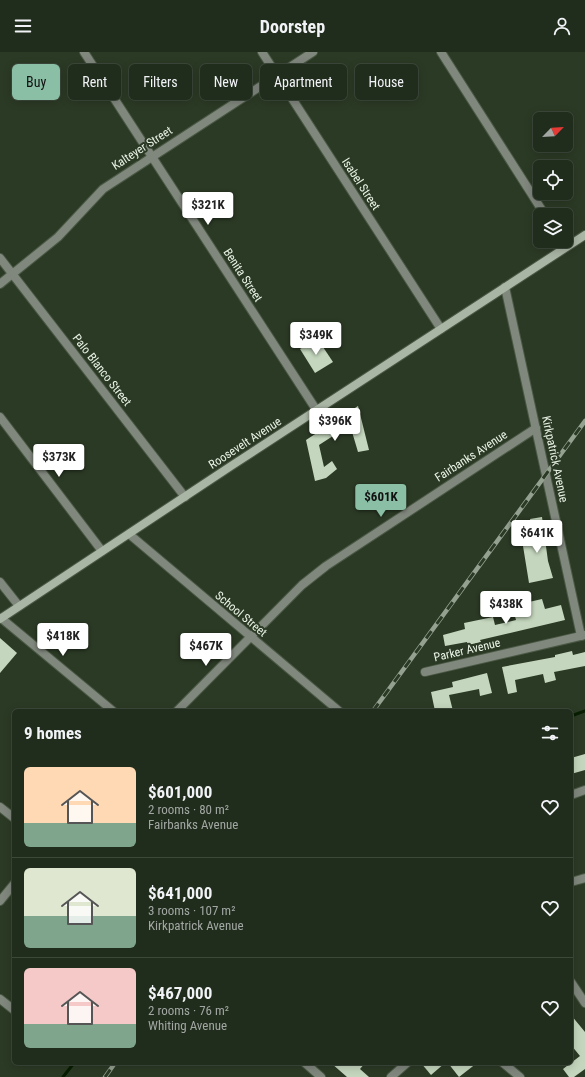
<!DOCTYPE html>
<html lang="en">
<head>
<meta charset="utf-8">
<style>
	body { margin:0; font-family:"Roboto Condensed",sans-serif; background:#283425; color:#f1f3f6; height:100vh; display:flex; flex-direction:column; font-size:15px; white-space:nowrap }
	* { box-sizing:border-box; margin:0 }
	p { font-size:13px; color:#a2a7a3 }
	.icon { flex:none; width:22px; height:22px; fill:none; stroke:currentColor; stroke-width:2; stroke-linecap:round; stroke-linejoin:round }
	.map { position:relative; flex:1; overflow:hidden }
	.sheet { position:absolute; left:12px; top:657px; width:561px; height:356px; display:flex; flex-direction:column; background:#202c1c; border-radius:6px; box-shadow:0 2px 10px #0003,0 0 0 1px #3d483b }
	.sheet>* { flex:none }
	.hud { position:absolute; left:12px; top:12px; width:561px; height:36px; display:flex; gap:8px }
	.needle { width:26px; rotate:65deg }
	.buttons { position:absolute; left:533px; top:60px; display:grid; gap:8px }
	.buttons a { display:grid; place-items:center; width:40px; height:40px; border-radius:6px; background:#202c1c; box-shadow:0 2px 10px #0003,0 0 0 1px #3d483b; font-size:20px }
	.price { position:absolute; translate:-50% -34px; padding:0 9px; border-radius:4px; background:#fff; color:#222; font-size:13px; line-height:26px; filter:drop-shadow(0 1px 2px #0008) }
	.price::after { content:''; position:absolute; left:50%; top:24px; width:12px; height:9px; margin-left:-6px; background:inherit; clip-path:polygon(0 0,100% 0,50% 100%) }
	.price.selected { background:#8abfa5; color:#111 }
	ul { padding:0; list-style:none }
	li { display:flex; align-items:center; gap:12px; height:100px; padding:0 12px }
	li+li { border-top:1px solid #3d483b }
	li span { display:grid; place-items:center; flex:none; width:112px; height:80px; border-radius:6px; color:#555 }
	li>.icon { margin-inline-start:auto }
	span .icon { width:48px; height:48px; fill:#fffc; stroke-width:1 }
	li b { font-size:17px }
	h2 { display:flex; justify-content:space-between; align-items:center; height:48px; padding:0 12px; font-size:17px }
	.chip { padding:0 14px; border-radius:6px; background:#202c1c; box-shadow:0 2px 10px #0003,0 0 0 1px #3d483b; font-size:14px; line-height:36px }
	.chip.selected { background:#8abfa5; color:#111 }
	header { display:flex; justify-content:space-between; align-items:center; height:52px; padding:0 12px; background:#202c1c; font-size:18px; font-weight:700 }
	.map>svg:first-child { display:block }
</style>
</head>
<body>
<header><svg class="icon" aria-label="menu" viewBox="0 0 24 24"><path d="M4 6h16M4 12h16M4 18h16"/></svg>Doorstep<svg class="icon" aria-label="person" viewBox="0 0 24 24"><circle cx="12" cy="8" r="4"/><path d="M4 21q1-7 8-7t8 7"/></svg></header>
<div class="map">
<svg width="585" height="1025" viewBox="0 0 585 1025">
	<rect width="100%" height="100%" fill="#2b3a25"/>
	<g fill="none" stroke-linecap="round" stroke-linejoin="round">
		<!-- stream -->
		<g stroke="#071e00" stroke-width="3">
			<polyline points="571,664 585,659"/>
			<polyline points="63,1025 74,1011"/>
		</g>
	</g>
	<!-- building -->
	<g fill="#c4d6bd">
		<polygon points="317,286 333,310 315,321 300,297"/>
		<polygon points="358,354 369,398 358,400 350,373 319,393 324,415 332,409 337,417 326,426 315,429 306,388"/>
		<polygon points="542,465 548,509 553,526 529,531 523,494 535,492 530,467"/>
		<polygon points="542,547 545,557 561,553 565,568 480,588 481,590 468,593 467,590 445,594 443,583 465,577 464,571 493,565 495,573 516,568 514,561 531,557 529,550"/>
		<polygon points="0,586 17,601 0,621"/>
		<polygon points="572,599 573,603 585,600 585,614 554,620 556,628 545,631 543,622 515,628 517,640 508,642 502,615 555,605 555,603"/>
		<polygon points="487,621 492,641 480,644 479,637 449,643 453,659 435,659 431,640 453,635 452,630"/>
		<polygon points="585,702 585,718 571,722 571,706"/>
		<polygon points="571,963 585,980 585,1017 574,1025 569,1025 563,1017 580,1004 571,993"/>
		<polygon points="331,1011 365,1011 360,1017 369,1025 347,1025"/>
		<polygon points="421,1011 445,1011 431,1023"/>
		<polygon points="448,1011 477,1011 459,1025"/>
	</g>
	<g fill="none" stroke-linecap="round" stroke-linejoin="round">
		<!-- street casing -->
		<g stroke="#4a5844" stroke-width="10">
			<g id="street">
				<polyline points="84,0 317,359"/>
				<polyline points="262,0 441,277"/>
				<polyline points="441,0 545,163"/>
				<polyline points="0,206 185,445"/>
				<polyline points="0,232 58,185 103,137 313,0"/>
				<polyline points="505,235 581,584"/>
				<polyline points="0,365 102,499"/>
				<polyline points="129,482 339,659"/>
				<polyline points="0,530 19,554"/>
				<polyline points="1,566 113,659"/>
				<polyline points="425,620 585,583"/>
				<polyline points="177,659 302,533 326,514 536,376"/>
				<polyline points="571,743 585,738"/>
				<polyline points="0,755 14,766"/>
				<polyline points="571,830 585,826"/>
				<polyline points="0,849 14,832"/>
				<polyline points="571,930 585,951"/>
				<polyline points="0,947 14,958"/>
				<polyline points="305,1011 321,1025"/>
				<polyline points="503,1011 520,1025"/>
				<polyline points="391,1025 407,1011"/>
			</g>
		</g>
		<!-- secondary casing -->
		<g stroke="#4a5844" stroke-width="10">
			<polyline id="secondary" points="0,567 231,414 585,183"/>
		</g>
		<!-- street -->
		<use href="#street" stroke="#80877d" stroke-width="8"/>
		<!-- secondary -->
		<use href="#secondary" stroke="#aab6a5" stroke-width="8"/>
		<!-- rail casing -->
		<g stroke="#94a090" stroke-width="4.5">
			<g id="rail">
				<polyline points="373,659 585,369"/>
				<polyline points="105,1025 115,1011"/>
			</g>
		</g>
		<!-- rail -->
		<use href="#rail" stroke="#2b3a25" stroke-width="3" stroke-dasharray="9" stroke-linecap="butt"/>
	</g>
	<g text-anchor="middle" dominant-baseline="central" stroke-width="4" stroke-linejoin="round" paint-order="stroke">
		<!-- street labels -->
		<g font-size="12" fill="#ebf4e7" stroke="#2b3a25">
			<text transform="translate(142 96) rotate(-33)">Kalteyer Street</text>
			<text transform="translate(361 132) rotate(57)">Isabel Street</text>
			<text transform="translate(243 223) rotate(57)">Benita Street</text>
			<text transform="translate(102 318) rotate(52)">Palo Blanco Street</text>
			<text transform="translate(245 391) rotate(-33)">Roosevelt Avenue</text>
			<text transform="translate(471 404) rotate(-33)">Fairbanks Avenue</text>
			<text transform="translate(555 407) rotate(78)">Kirkpatrick Avenue</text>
			<text transform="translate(241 562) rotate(40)">School Street</text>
			<text transform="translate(467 598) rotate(-13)">Parker Avenue</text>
		</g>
	</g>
</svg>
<div class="buttons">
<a><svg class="needle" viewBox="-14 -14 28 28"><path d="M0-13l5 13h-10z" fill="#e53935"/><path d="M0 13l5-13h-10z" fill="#a2a7a3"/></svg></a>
<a><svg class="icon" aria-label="locate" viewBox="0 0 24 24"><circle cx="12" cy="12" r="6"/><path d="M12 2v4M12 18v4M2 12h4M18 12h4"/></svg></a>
<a><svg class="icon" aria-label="layers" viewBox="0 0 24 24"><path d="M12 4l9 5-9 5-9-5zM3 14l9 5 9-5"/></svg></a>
</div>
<b class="price" style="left:208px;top:174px">$321K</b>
<b class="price" style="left:316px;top:304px">$349K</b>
<b class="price" style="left:335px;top:390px">$396K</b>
<b class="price" style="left:59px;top:426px">$373K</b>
<b class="price selected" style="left:381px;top:466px">$601K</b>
<b class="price" style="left:537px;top:502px">$641K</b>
<b class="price" style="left:506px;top:573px">$438K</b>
<b class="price" style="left:63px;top:605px">$418K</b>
<b class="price" style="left:206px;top:615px">$467K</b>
<div class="hud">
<a class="chip selected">Buy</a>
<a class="chip">Rent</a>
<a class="chip">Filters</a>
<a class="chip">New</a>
<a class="chip">Apartment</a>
<a class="chip">House</a>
</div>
<section class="sheet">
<h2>9 homes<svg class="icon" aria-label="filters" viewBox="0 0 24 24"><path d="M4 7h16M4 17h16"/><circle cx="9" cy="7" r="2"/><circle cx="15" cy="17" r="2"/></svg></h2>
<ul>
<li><span style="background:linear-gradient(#ffd9b3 70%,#7fa58c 0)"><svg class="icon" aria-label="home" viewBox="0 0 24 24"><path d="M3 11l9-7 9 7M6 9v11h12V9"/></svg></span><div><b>$601,000</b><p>2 rooms · 80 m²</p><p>Fairbanks Avenue</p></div><svg class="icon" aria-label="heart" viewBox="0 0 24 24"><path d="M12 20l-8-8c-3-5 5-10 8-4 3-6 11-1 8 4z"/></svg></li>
<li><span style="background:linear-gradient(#dfe7d0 60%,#7fa58c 0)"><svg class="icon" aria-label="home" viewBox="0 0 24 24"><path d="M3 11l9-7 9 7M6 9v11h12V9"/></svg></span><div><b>$641,000</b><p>3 rooms · 107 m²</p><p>Kirkpatrick Avenue</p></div><svg class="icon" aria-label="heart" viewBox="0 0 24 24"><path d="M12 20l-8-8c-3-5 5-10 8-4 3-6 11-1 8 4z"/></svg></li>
<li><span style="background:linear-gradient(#f6c9c9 70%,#7fa58c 0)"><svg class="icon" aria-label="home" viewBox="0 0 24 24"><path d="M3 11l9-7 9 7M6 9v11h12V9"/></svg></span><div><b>$467,000</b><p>2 rooms · 76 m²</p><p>Whiting Avenue</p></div><svg class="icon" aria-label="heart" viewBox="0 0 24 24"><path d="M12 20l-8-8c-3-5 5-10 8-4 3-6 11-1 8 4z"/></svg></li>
</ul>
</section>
</div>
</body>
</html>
